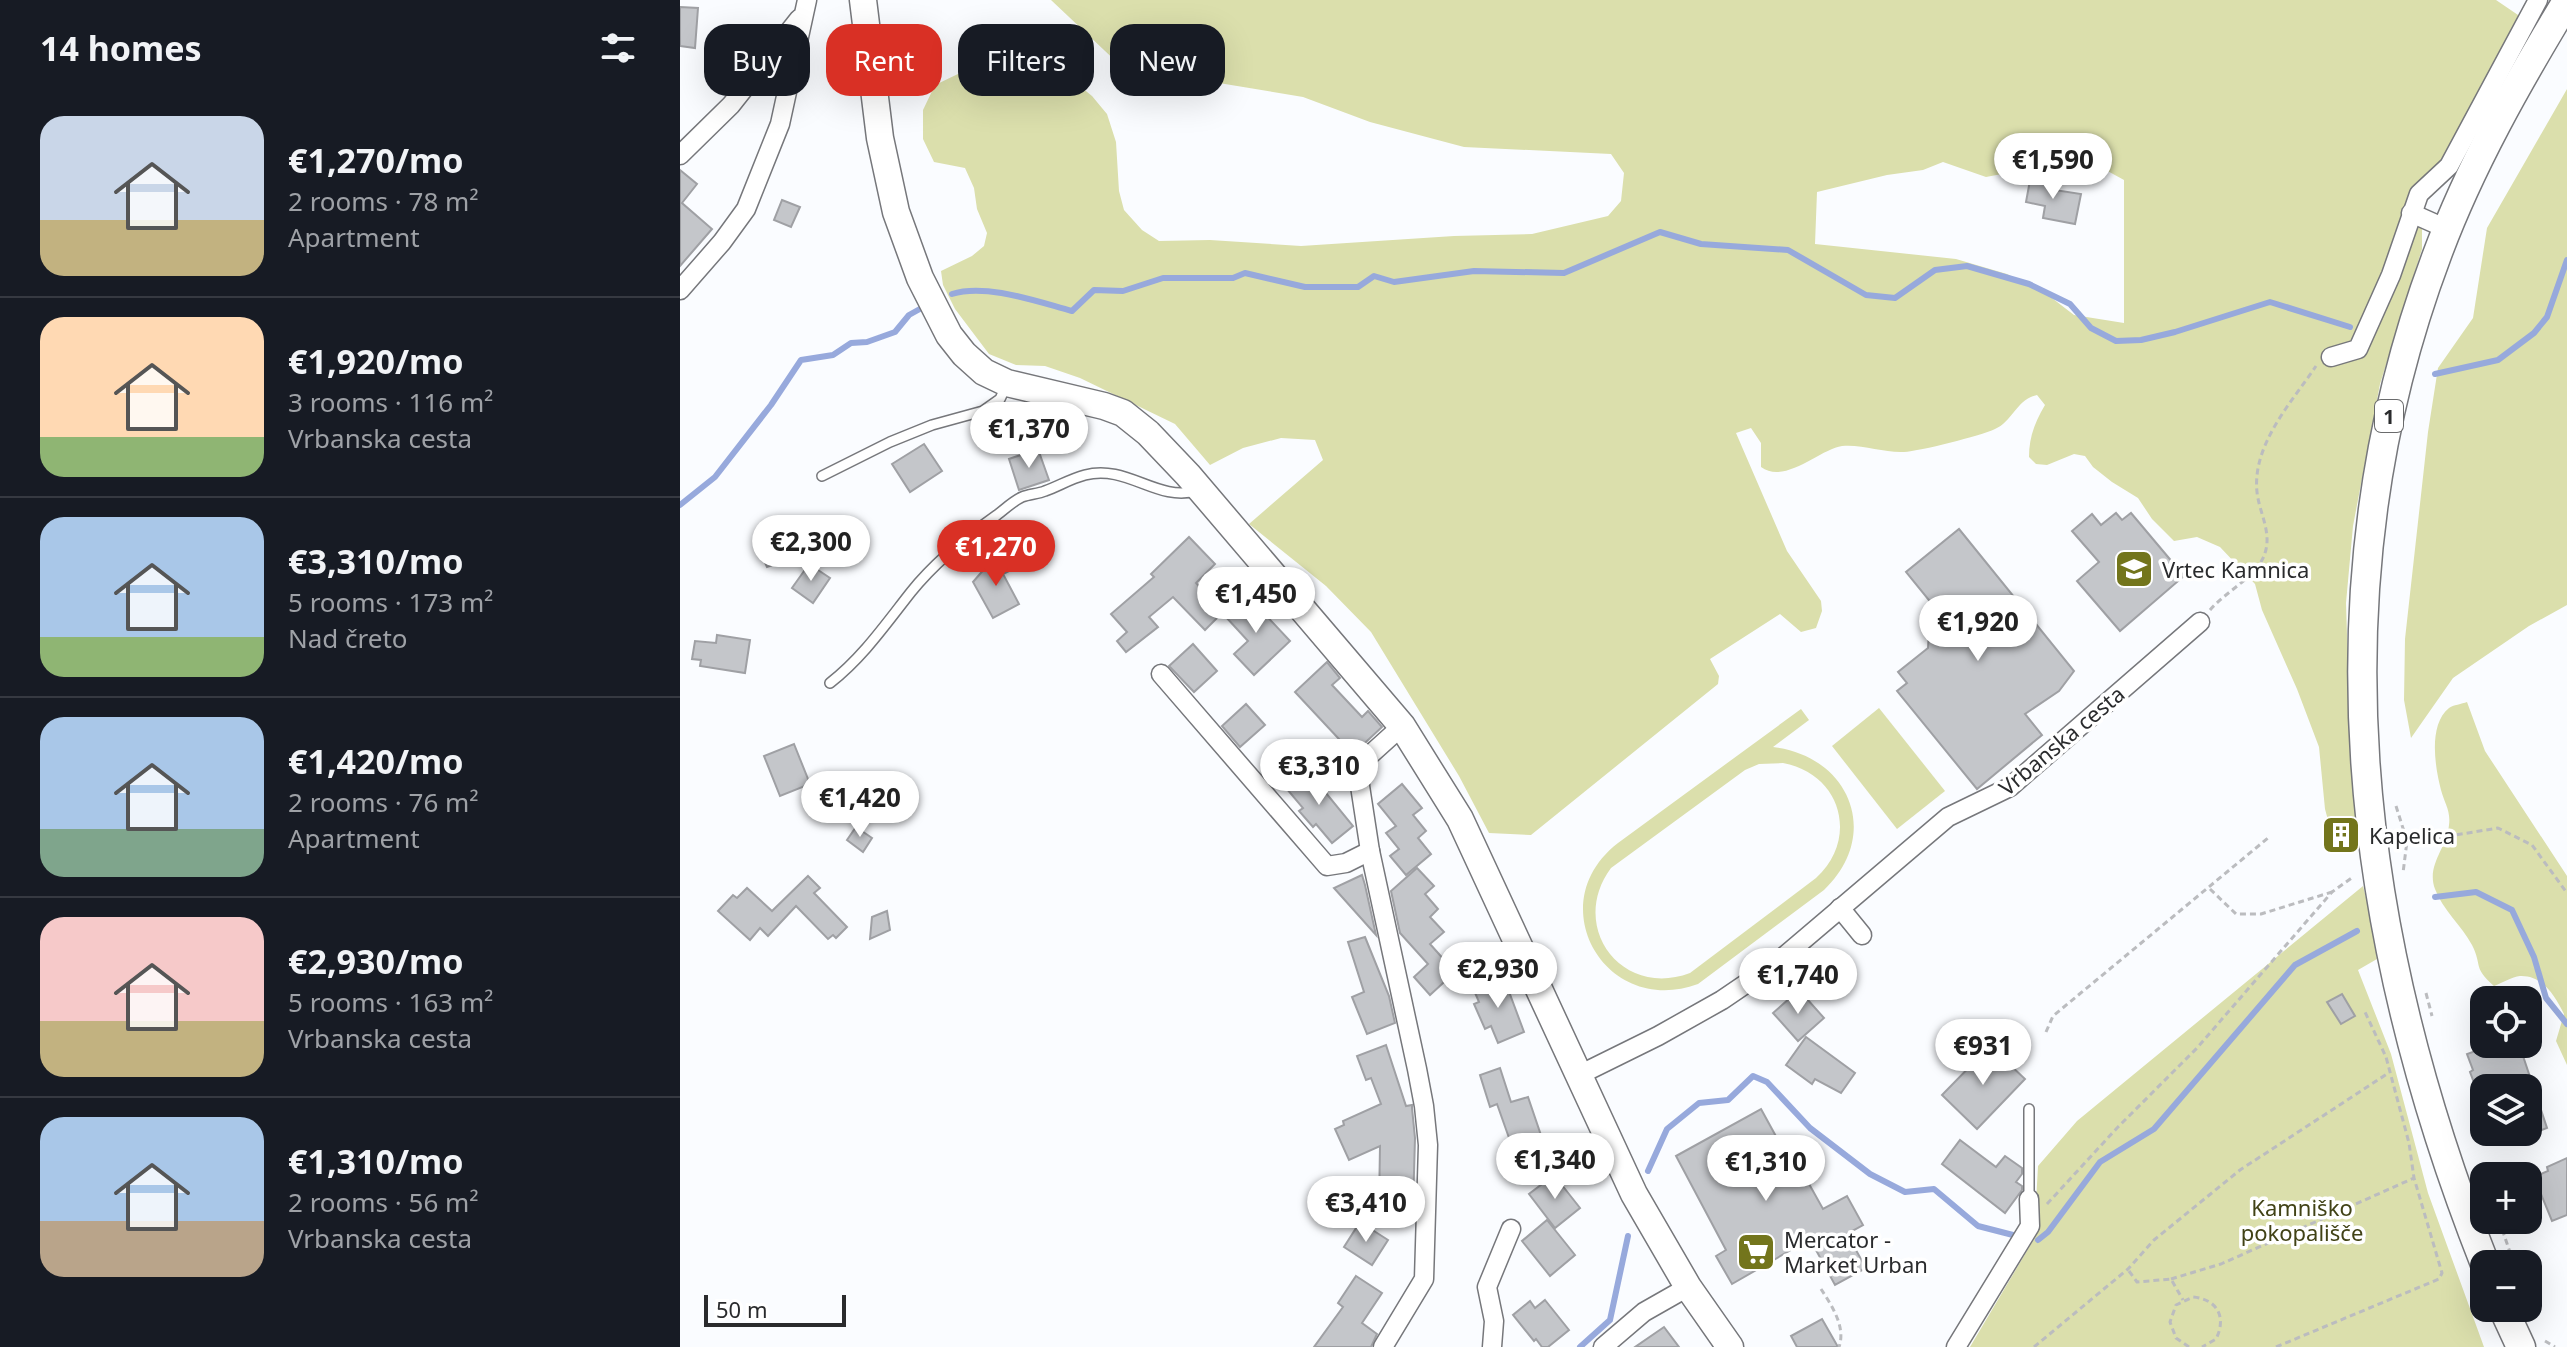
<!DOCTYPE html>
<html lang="en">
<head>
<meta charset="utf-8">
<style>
	body { margin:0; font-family:"Noto Sans",sans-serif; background:#242831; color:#f1f3f6; height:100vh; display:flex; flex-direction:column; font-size:30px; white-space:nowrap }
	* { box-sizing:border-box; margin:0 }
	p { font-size:26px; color:#9ea1a6 }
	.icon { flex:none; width:44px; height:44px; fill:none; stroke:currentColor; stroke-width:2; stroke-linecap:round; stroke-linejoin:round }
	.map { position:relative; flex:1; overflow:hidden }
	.sheet { display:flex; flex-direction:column; background:#171b24; width:680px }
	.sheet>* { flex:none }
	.guide { position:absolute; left:24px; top:24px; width:760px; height:72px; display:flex; gap:16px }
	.controls { position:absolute; left:1790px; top:986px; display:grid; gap:16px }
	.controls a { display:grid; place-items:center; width:72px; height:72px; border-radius:16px; background:#171b24; box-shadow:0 8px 32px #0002; font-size:40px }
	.scale { position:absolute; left:24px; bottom:20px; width:142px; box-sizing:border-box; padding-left:8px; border:4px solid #2a2b2d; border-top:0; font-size:22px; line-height:28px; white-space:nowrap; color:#2a2b2d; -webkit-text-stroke:6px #fff; paint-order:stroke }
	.price { position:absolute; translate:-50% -68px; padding:0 18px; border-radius:28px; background:#fff; color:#222; font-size:26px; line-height:52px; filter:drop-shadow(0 2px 4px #0008) }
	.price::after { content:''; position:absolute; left:50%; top:48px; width:24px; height:18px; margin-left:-12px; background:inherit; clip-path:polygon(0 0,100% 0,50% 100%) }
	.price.current { background:#d93025; color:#fff }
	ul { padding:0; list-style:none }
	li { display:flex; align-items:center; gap:24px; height:200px; padding:0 40px }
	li+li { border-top:2px solid #363941 }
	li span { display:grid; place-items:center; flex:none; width:224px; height:160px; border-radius:24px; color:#555 }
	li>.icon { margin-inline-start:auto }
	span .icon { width:96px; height:96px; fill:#fffc; stroke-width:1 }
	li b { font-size:34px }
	h2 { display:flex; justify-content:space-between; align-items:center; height:96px; padding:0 40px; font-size:34px }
	.chip { padding:0 28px; border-radius:24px; background:#171b24; box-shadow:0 8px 32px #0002; font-size:28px; line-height:72px }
	.chip.current { background:#d93025; color:#fff }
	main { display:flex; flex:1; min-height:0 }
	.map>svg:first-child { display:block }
</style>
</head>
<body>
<main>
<section class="sheet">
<h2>14 homes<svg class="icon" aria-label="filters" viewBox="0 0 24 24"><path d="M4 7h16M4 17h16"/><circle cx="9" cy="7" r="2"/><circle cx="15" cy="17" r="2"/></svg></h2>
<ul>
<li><span style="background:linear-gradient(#c9d6e8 65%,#c2b280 0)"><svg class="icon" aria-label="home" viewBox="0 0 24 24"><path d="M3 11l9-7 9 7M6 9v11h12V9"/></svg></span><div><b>€1,270/mo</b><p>2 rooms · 78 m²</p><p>Apartment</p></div></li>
<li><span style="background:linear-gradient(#ffd9b3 75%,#8fb573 0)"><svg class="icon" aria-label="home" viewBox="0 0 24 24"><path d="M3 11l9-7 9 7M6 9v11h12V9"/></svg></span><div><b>€1,920/mo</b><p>3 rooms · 116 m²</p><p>Vrbanska cesta</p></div></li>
<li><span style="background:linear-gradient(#a9c7e8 75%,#8fb573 0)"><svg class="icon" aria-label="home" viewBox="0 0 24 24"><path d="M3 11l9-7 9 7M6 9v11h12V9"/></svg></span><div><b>€3,310/mo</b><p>5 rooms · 173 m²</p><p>Nad čreto</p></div></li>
<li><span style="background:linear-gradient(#a9c7e8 70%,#7fa58c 0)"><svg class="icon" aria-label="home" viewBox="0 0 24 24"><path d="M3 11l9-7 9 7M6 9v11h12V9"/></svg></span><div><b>€1,420/mo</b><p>2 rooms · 76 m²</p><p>Apartment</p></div></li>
<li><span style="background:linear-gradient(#f6c9c9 65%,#c2b280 0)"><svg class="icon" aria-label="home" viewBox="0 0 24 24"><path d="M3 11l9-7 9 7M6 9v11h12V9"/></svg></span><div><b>€2,930/mo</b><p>5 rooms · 163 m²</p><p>Vrbanska cesta</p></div></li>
<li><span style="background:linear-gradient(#a9c7e8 65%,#b9a48a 0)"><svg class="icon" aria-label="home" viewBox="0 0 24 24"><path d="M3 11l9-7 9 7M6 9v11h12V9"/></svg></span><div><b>€1,310/mo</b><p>2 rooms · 56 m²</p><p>Vrbanska cesta</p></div></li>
</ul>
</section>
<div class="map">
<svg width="1887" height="1347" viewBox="0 0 1887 1347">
	<rect width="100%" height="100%" fill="#fafcff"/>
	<!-- green -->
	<g fill="#dbdfac" fill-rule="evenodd">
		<path d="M371,0H1816L1841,17L1767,162L1742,184V249L1700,384L1673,526L1666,603L1671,765L1680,846L1667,852L1658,847L1652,835L1645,809L1639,747L1617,689L1582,610L1575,584L1540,547L1517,537L1494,541L1472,519L1458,498L1432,482L1413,467L1405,456L1394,454L1367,465L1356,464L1349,457C1349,437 1355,422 1365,405L1357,395C1337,399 1332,422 1315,429C1300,436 1240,451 1224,452C1204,453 1182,444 1162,446C1140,449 1105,485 1081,467V443L1071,428L1056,433L1107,551L1141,601L1142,611L1136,628L1121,632L1100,614L1030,659L1039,676L1038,684L851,835L809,833L779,776L691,632L646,586L569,524L643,460L635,440L601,438L563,448L530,465L495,424L400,378L365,366L336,365L309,354L275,309L263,285L261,271L292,256L304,246L307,233L297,209L294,188L285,168L254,162L243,139V110L255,85L303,62L334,53L379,69L412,96L427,114L436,142L439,191L444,210L462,230L479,241L530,240L621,246L774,236L852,234L928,216L941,201L944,173L931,154L784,147L690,122L623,97L442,67ZM1384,150L1400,151L1413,163L1444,180V323L1394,315L1368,295L1327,274L1276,259L1135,244L1137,192L1207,175L1243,170L1263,162L1306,177L1327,173L1342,165L1370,160Z"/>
		<polygon points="1887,89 1887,605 1849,626 1773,678 1731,738 1724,700 1725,639 1748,432 1758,368 1793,318 1807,228"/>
		<path d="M1787,702L1805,751L1887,876V1065L1876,1041L1884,1014C1875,996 1863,975 1840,976C1832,977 1822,983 1814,986C1792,966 1803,967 1792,945C1782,926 1762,909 1755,889C1746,865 1767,848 1769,825C1771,811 1764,802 1761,790C1755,767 1748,725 1769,708C1773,705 1782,704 1787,702Z"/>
		<polygon points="1199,708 1265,791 1217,829 1152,746"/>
		<path d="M1121,709L1129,720L1093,747C1170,756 1202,835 1144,890L1018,984C926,1018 859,904 938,843ZM1103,763C1162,774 1179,839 1136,878L1010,973C941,999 888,926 931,868L1065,770L1079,764Z"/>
		<polygon points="1683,886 1691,917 1697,959 1678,970 1711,1054 1748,1193 1804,1347 1290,1347 1354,1239 1358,1166 1397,1121"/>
	</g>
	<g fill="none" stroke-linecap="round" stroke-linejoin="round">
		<!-- stream -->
		<g stroke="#97a9dc" stroke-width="6">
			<path d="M272,294C306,283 358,302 392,311L414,290L443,291L483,278H553L565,273L625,287H678L694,276L714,282L794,271L884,273L980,232L1021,244L1108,250L1186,295L1215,298L1255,270L1287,266L1349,284L1390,304L1411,328L1436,341L1461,340L1495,332L1590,302L1670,327"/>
			<polyline points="1755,374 1818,360 1854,333 1867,317 1887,260"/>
			<polyline points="0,505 35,477 91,405 121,360 153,355 171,343 187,342 215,332 229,315 247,305"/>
			<polyline points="1755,897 1796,892 1832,910 1854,957 1866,998 1887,1024"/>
			<polyline points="968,1171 987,1129 1019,1103 1048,1100 1073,1076 1087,1082 1130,1128 1190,1174 1225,1192 1254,1189 1298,1226 1333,1235"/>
			<polyline points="1358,1240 1368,1232 1420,1162 1474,1129 1615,965 1677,931"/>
			<polyline points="900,1347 930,1320 948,1236"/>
		</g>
	</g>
	<!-- building -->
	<g fill="#c4c6ca" stroke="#9fa0a4" stroke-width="2">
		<polygon points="0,7 18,8 15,48 0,46"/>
		<polygon points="0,170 17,184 2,203 32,229 0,266"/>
		<polygon points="1351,175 1370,178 1368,189 1401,194 1395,224 1363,218 1365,206 1346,202"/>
		<polygon points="102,200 120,207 111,227 94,220"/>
		<polygon points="244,444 262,471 230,492 212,464"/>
		<polygon points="358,449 369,480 339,490 329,459"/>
		<polygon points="1436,513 1442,520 1451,513 1504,576 1440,631 1397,581 1419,562 1392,531 1412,514 1421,525"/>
		<polygon points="124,524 134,547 116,555 118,556 87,567 75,540 98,530 100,534"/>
		<polygon points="1279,529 1394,671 1379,691 1345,714 1362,735 1297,789 1217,691 1227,683 1218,672 1248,648 1249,631 1257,610 1226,572"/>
		<polygon points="509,537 535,564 516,583 544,611 525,630 493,597 469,617 478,627 446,652 437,641 447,632 431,614 474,577 471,574"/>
		<polygon points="319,552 329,571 323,574 339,604 313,618 293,582"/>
		<polygon points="129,564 150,578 133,603 112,588"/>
		<polygon points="567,595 610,641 574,675 554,654 568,641 545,616"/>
		<polygon points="37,635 70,640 65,673 20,666 21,660 12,659 15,641 36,643"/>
		<polygon points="513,644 537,671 514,692 489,666"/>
		<polygon points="647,662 660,678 652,685 682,717 688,711 702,727 673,754 615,692"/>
		<polygon points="566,704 585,725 560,747 542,726"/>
		<polygon points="114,744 130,784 100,796 84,756"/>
		<polygon points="628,771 673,826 652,843 636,824 633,827 619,811 623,808 606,788"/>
		<polygon points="722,784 742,808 733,815 746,831 738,838 751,854 726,875 710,856 719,849 706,833 716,826 698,804"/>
		<polygon points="176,827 192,838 183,852 167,840"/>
		<polygon points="737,868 754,886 745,894 758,909 750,917 764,932 750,944 775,972 750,995 734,977 748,964 720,933 711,891"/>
		<polygon points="682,875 685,885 696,935 654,888"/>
		<polygon points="128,876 140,888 134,893 167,927 156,938 153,935 148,939 116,906 88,936 80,928 70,940 38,911 53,895 57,898 67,888 92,911"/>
		<polygon points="207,911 210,930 190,939 192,917"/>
		<polygon points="685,937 709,996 715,1023 687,1034 672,997 684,992 668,942"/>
		<polygon points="819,977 825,990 828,989 844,1032 818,1043 811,1026 805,1029 794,1004 799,1002 793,988"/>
		<polygon points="1119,990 1144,1018 1118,1041 1093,1013"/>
		<polygon points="1662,994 1675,1016 1661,1024 1647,1002"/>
		<polygon points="1126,1037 1175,1073 1161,1093 1135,1079 1132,1084 1106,1065"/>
		<polygon points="1815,1044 1835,1044 1839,1054 1842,1053 1867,1128 1848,1135 1848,1088 1796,1088 1790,1072 1793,1070 1787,1054"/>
		<polygon points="706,1045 726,1106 732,1105 732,1108 735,1138 733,1207 699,1206 700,1146 669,1160 655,1129 664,1125 663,1121 701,1104 691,1078 686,1080 677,1056"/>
		<polygon points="1310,1046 1345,1079 1297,1129 1262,1095"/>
		<polygon points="820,1068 831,1102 848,1097 868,1156 839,1166 817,1104 810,1107 800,1075"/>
		<polygon points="1081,1109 1109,1160 1114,1157 1143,1209 1167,1196 1183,1225 1167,1234 1186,1268 1155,1285 1130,1239 1052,1284 1036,1256 1046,1250 996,1156"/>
		<polygon points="1280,1140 1316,1167 1325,1156 1342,1168 1342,1174 1336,1182 1342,1186 1342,1190 1325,1213 1262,1164"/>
		<polygon points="1887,1158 1887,1215 1872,1221 1854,1177 1868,1171 1867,1167"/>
		<polygon points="874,1175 900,1208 875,1228 849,1194"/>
		<polygon points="867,1220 895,1255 870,1276 842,1241"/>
		<polygon points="680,1222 708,1240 692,1265 664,1247"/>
		<polygon points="676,1276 702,1293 682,1323 697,1334 691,1347 634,1347 663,1307 658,1303"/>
		<polygon points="865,1300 889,1330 868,1347 862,1347 856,1339 854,1341 833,1315 850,1301 855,1308"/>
		<polygon points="1142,1319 1158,1347 1117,1347 1111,1336"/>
		<polygon points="984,1327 999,1347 955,1347"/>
	</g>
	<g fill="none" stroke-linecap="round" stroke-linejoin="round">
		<!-- lane casing -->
		<g stroke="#76777b" stroke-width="12">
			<g id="lane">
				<polyline points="142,476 210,442 252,425 303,411 320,399 326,386"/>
				<path d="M150,683C183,657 205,625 231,592C255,562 286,537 317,515C325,509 333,501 342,497C349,494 358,494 365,491C379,486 390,479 405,475C447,464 477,502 516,491"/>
				<polyline points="1349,1199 1349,1109"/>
			</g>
		</g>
		<!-- street casing -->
		<g stroke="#76777b" stroke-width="21">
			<g id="street">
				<polyline points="0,155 51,105 119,19"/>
				<polyline points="1731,213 1767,229"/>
				<polyline points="0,290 42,242 66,209 100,124 127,0"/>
				<polyline points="1651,357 1678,349 1711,275 1739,194 1769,166 1858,0"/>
				<polyline points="481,674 647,866 666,863 690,851"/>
				<polyline points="1160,908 1182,935"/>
				<polyline points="899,1075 978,1036 1042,1000 1095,964 1268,817 1330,787 1520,622"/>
				<polyline points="703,1347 744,1279 748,1145 744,1106 737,1069 690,851 680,786 681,763 722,726"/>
				<polyline points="812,1347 814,1321 807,1287 831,1229"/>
				<polyline points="923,1347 964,1312 1008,1287"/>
				<polyline points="1276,1347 1350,1226 1349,1199"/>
			</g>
		</g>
		<!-- secondary casing -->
		<g stroke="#76777b" stroke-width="29">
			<polyline id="secondary" points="183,0 200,138 216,212 240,278 269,335 284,354 304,372 327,383 424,406 443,413 468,433 508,475 722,726 780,819 954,1194 1008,1287 1050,1347"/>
		</g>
		<!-- primary casing -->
		<g stroke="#76777b" stroke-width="31">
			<g id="primary">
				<path d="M1805,1264C1676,938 1631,589 1757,255C1790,166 1838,82 1887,1"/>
				<polyline points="1823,1308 1841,1347"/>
			</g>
		</g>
		<!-- path -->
		<g stroke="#bbbcbf" stroke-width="3" stroke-dasharray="6 4" stroke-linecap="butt">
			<path d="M1530,610C1546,591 1578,576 1585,553C1592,532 1579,512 1577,492C1572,445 1611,403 1636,366"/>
			<polyline points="1716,806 1727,841 1723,873"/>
			<polyline points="1757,838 1818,828 1852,845 1887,893"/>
			<polyline points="1530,889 1556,914 1581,914 1652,892"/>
			<polyline points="1746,993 1752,1016"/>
			<polyline points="1366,1032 1373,1016 1588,838"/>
			<polyline points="1367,1204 1437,1128 1517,1048 1652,892 1673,877"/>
			<polyline points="1819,1220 1834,1264"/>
			<polyline points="1449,1271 1457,1282 1491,1279 1503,1300"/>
			<polyline points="1491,1279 1541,1264 1734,1178"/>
			<path d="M1141,1289C1152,1306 1166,1327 1159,1347"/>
			<polyline points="1865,1341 1875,1347"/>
			<polyline points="1354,1347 1448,1269 1474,1240 1560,1170 1707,1074"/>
			<path d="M1509,1347L1496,1338L1490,1322L1496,1305L1513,1297C1537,1299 1547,1317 1536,1339L1522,1347"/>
			<polyline points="1596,1347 1759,1279 1762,1273 1734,1178 1729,1143 1706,1057 1685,1012"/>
		</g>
		<!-- lane -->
		<use href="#lane" stroke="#fff" stroke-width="9"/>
		<!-- street -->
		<use href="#street" stroke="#fff" stroke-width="18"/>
		<!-- secondary -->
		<use href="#secondary" stroke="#fff" stroke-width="26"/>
		<!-- primary -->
		<use href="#primary" stroke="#fff" stroke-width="28"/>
	</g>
	<!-- icons -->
	<defs>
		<g id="school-square" transform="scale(2)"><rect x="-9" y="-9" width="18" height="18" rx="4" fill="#73751c" stroke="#fff"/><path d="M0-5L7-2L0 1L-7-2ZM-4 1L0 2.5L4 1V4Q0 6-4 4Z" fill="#fff"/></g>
		<g id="building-square" transform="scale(2)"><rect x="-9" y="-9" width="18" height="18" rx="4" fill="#73751c" stroke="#fff"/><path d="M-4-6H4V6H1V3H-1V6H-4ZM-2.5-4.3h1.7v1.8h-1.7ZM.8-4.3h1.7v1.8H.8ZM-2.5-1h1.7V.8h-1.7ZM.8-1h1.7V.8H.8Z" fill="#fff"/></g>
		<g id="supermarket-square" transform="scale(2)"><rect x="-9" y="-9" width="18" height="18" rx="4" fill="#73751c" stroke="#fff"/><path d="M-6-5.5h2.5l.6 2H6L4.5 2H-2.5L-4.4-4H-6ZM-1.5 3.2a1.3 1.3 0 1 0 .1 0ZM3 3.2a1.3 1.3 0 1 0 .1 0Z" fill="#fff"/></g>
	</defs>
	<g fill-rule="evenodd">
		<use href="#school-square" x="1454" y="569"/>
		<use href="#building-square" x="1661" y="835"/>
		<use href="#supermarket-square" x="1076" y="1252"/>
	</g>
	<g text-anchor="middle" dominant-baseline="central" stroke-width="7" stroke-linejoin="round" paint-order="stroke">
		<!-- shield labels -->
		<rect fill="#fff" stroke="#6a6b6c" stroke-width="2" x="1695" y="400" width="28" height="32" rx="6"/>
		<g font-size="20" font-weight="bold" fill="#2a2b2d">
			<text x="1709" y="416">1</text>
		</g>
		<!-- poi labels -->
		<g font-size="22" fill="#2a2b2d" stroke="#fff" text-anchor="start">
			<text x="1482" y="569">Vrtec Kamnica</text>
			<text x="1689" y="835">Kapelica</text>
			<text x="1104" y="1239">Mercator -<tspan x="1104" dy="25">Market Urban</tspan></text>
		</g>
		<!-- street labels -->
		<g font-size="22" fill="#2a2b2d" stroke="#fff">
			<text transform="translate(1381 740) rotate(-40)">Vrbanska cesta</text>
		</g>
		<!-- park labels -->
		<g font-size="22" fill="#414216" stroke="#fff">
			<text x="1622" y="1207">Kamniško<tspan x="1622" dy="25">pokopališče</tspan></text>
		</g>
	</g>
</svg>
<div class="controls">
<a><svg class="icon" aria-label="locate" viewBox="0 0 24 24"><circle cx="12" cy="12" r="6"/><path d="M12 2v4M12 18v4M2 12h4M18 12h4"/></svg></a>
<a><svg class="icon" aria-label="layers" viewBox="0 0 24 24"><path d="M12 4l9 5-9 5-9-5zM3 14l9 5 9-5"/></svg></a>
<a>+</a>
<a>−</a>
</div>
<div class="scale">50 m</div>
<b class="price" style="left:1373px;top:201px">€1,590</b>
<b class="price" style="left:349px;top:470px">€1,370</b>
<b class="price" style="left:131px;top:583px">€2,300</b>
<b class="price current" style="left:316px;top:588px">€1,270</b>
<b class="price" style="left:576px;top:635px">€1,450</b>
<b class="price" style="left:1298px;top:663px">€1,920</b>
<b class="price" style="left:639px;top:807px">€3,310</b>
<b class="price" style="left:180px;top:839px">€1,420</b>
<b class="price" style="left:818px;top:1010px">€2,930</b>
<b class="price" style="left:1118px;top:1016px">€1,740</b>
<b class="price" style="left:1303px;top:1087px">€931</b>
<b class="price" style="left:875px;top:1201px">€1,340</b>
<b class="price" style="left:1086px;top:1203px">€1,310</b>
<b class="price" style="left:686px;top:1244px">€3,410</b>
<div class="guide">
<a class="chip">Buy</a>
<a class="chip current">Rent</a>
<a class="chip">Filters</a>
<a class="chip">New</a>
</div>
</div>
</main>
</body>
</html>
